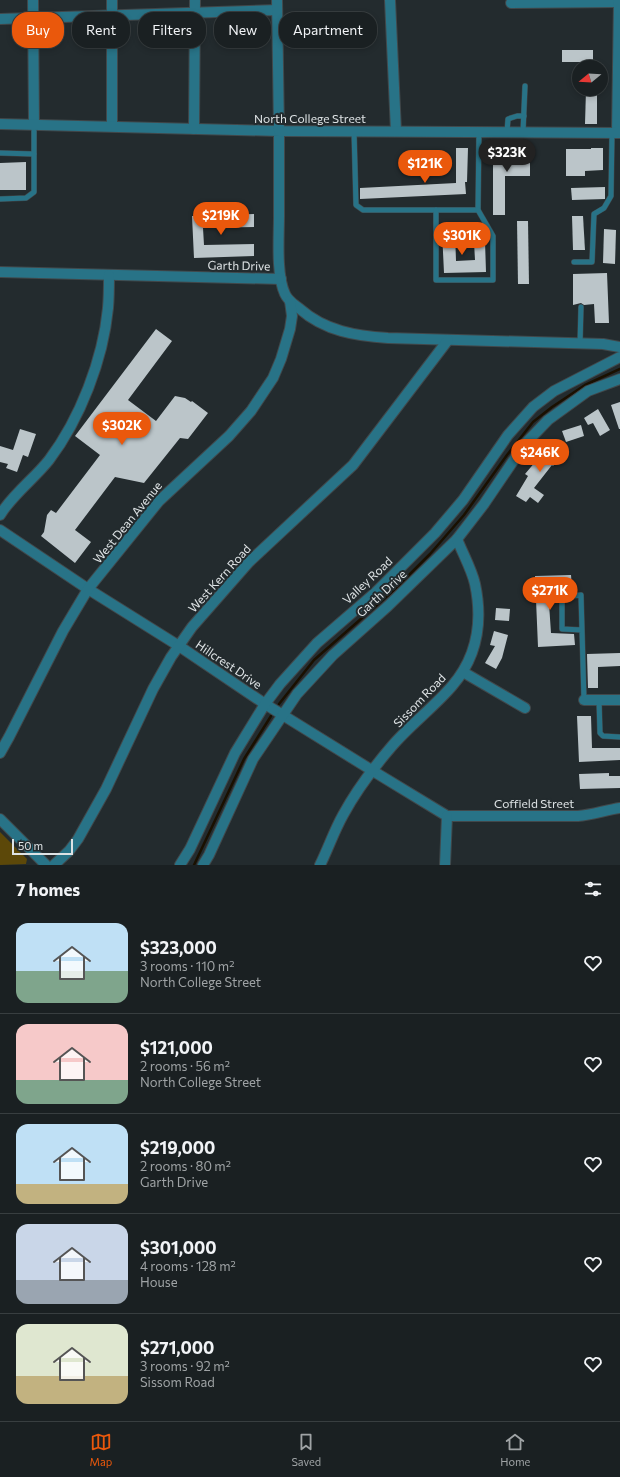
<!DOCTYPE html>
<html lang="en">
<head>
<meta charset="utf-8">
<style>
	body { margin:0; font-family:Commissioner,sans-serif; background:#272d2f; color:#f1f3f6; height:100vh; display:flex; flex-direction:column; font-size:15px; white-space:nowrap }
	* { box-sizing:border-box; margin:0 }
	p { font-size:13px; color:#9fa3a5 }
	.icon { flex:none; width:22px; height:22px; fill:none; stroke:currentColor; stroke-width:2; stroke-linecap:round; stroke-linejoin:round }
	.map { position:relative; height:865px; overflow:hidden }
	.details { display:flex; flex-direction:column; background:#1a2022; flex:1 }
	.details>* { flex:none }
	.banner { position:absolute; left:12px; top:12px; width:400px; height:36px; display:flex; gap:8px }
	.needle { width:26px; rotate:252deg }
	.tools { position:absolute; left:572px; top:60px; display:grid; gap:8px }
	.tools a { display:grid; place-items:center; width:36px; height:36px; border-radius:50%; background:#1a2022; box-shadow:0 2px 6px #0003,0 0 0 1px #383e40; font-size:20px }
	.scale { position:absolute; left:12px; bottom:10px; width:61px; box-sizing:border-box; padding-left:4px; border:2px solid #dee3e5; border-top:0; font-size:11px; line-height:14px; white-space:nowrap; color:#dee3e5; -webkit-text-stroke:3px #232b2e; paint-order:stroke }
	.price { position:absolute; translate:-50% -34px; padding:0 9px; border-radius:14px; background:#ea580c; color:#fff; font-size:13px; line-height:26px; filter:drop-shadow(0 1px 2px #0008) }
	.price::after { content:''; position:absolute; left:50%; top:24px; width:12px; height:9px; margin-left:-6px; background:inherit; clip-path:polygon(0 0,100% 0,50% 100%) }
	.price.current { background:#222; color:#fff }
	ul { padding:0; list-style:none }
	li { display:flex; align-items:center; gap:12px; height:100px; padding:0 16px }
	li+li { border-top:1px solid #383e40 }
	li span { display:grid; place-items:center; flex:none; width:112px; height:80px; border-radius:12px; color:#555 }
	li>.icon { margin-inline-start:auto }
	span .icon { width:48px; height:48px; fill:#fffc; stroke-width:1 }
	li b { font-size:17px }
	h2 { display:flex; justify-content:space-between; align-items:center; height:48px; padding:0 16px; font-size:17px }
	.tag { padding:0 14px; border-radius:16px; background:#1a2022; box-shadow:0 2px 6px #0003,0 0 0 1px #383e40; font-size:14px; line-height:36px }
	.tag.current { background:#ea580c; color:#fff }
	.dock { display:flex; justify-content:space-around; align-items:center; height:56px; border-top:1px solid #383e40; background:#1a2022; font-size:11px; color:#9fa3a5 }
	.dock a { display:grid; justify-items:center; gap:2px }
	.dock .current { color:#ea580c }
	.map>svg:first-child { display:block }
</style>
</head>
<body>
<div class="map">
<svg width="620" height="865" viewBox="0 0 620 865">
	<rect width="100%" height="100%" fill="#232b2e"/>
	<!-- green -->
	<polygon fill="#5c4809" points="0,832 27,859 26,864 0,865"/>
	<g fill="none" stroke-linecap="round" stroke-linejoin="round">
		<!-- stream -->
		<g stroke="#1a1000" stroke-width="2.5">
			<polyline points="279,704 314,660 394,590 430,554 464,515 507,455 533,422 552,407 585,385 620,369"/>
			<polyline points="194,865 244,759 271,716"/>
		</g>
	</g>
	<!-- building -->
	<g fill="#bbc5c9">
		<rect x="562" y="50" width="31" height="12"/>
		<polygon points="586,90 597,90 597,124 585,124"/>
		<polygon points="456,148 468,148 467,182 465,182 466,194 360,199 360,188 456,183"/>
		<polygon points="493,148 530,149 530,176 505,176 505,215 493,215"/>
		<polygon points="591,148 603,148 603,170 585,171 585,176 566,176 566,149 591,149"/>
		<polygon points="26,162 26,190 0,190 0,163"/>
		<polygon points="605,187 605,199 572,200 571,188"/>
		<polygon points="254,214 254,227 203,228 204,245 254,244 254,256 194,258 192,216"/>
		<polygon points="572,216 583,216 585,250 573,250"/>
		<polygon points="517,221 528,221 529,284 518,284"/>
		<polygon points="604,229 616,230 615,264 603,263"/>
		<polygon points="442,231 455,231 456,261 475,260 474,242 485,241 486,272 444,273"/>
		<polygon points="607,273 609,323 595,323 594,304 584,305 581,303 573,305 573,274"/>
		<polygon points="156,329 172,341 128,400 156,421 175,396 185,398 191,402 192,401 208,413 188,439 180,438 144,483 115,477 75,530 91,542 75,563 41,536 44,532 47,515 51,510 56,513 100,455 75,436"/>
		<polygon points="620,402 620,429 619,429 611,405"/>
		<polygon points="598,409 610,430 600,436 593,423 588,425 584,418"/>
		<polygon points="581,425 584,436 566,442 562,431"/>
		<polygon points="20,429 36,434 28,457 23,455 17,472 6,468 8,464 0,462 0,446 13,450"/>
		<polygon points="553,441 565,452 553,466 552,465 534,488 544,495 538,503 530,497 526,502 516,496 528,476 525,474"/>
		<polygon points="571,575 572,588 548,589 551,633 574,634 575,645 538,647 535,576"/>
		<polygon points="496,608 510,609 509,621 495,620"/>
		<polygon points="494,631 508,635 502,658 496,669 485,663 495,646 490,645"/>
		<polygon points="620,653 620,666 598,667 598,688 588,688 587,654"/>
		<polygon points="577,716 591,716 592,748 620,748 620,760 579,762"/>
		<polygon points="609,773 609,776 620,776 620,788 580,789 579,774"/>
	</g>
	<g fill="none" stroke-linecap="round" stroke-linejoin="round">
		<!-- service casing -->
		<g stroke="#41484b" stroke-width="6">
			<g id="service">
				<polyline points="354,131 356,205 363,210 478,210 479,132"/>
				<polyline points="507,132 508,119 517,116 524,116"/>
				<polyline points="523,132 525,86"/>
				<polyline points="0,153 34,154"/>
				<polyline points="0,199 26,198 34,192 34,125"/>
				<polyline points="436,210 436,280 493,280 493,236 478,210"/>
				<polyline points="574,262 592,262 594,214 604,208 611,196 612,133"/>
				<polyline points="580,344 581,307"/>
				<polyline points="582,630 562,629 562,597 581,595 584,700"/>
				<polyline points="599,700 600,733 603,736 620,737"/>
			</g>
		</g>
		<!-- minor casing -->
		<g stroke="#41484b" stroke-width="12">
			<g id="minor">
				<polyline points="33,0 34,125"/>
				<polyline points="112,0 112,126"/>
				<polyline points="390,0 396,131"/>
				<polyline points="511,3 620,2"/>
				<polyline points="0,19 277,10"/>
				<path d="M0,124L279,131C279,159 279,187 279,216C279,237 276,275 285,294C288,301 295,305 300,309C325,331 356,336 388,338L603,344L620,347"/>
				<polyline points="194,129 195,0"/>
				<polyline points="617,133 619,0"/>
				<polyline points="0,272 281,279"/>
				<path d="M0,515C13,494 34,479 49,460C80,419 103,360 108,308C109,297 109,286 109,275"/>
				<polyline points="0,530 88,589 179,646 265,704 373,771 447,816"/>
				<polyline points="463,672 525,708"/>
				<polyline points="584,700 620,700"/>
				<polyline points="0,753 9,737 63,631 88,589 159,501 229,436 251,411 273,378 281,359 290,329 292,316 290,301"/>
				<path d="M447,816H578C592,815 606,810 620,808"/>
				<polyline points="0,819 46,865"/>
				<polyline points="54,865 69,851 78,839 106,789 153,689 171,657 192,627 249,562 353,465 448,340"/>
				<polyline points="180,865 190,849 235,753 265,704 280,684 317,643 376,592 435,533 463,500 508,435 533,407 554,391 620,357"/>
				<polyline points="203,865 209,855 253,759 297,694 333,655 388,606 457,539 484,504 524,445 548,420 588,391 620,379"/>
				<path d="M320,865C328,849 334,831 343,815C356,791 374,767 392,746C410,725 434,707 452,686C478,656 483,622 475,584C472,570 462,552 457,539"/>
				<polyline points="445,865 447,816"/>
			</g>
		</g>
		<!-- tertiary casing -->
		<g stroke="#41484b" stroke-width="12">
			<polyline id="tertiary" points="277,0 279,131 620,133"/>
		</g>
		<!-- service -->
		<use href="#service" stroke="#287387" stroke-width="5"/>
		<!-- minor -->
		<use href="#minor" stroke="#287387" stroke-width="10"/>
		<!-- tertiary -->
		<use href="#tertiary" stroke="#287387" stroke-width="10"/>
	</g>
	<g text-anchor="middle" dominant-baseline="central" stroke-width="4" stroke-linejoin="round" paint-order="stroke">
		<!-- street labels -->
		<g font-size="12" fill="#dee3e5" stroke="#232b2e">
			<text x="310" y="118">North College Street</text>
			<text transform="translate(239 265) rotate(1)">Garth Drive</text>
			<text transform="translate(127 522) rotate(-51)">West Dean Avenue</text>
			<text transform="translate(219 578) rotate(-48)">West Kern Road</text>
			<text transform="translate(367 580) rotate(-43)">Valley Road</text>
			<text transform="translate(381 593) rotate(-43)">Garth Drive</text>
			<text transform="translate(229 664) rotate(34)">Hillcrest Drive</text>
			<text transform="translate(419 700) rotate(-46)">Sissom Road</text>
			<text x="534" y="803">Coffield Street</text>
		</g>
	</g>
</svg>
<div class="tools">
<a><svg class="needle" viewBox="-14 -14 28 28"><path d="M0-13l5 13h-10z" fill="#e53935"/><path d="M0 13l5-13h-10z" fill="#9fa3a5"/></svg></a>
</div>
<div class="scale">50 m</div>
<b class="price current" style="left:507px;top:173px">$323K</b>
<b class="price" style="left:425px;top:184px">$121K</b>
<b class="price" style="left:221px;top:236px">$219K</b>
<b class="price" style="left:462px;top:256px">$301K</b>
<b class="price" style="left:122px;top:446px">$302K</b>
<b class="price" style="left:540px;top:473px">$246K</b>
<b class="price" style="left:550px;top:611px">$271K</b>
<div class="banner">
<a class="tag current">Buy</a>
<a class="tag">Rent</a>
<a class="tag">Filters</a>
<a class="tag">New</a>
<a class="tag">Apartment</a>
</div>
</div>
<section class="details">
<h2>7 homes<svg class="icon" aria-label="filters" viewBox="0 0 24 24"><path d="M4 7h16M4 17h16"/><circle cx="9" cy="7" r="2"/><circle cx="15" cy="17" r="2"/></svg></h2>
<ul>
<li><span style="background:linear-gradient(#bfe0f5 60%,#7fa58c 0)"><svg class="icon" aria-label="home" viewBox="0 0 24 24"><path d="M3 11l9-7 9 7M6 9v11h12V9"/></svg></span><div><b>$323,000</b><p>3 rooms · 110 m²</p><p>North College Street</p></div><svg class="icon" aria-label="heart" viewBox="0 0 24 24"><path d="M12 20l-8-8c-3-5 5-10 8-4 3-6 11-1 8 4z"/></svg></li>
<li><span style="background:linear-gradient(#f6c9c9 70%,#7fa58c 0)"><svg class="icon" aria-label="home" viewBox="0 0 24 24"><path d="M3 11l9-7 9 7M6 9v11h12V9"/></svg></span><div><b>$121,000</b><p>2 rooms · 56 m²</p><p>North College Street</p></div><svg class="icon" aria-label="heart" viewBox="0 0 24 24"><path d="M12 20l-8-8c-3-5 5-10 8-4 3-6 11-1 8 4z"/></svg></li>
<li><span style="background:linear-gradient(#bfe0f5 75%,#c2b280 0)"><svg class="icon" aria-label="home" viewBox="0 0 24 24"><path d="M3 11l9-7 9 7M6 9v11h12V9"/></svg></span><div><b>$219,000</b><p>2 rooms · 80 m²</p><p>Garth Drive</p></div><svg class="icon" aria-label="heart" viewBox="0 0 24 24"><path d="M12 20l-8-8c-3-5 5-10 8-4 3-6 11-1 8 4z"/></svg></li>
<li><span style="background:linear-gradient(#c9d6e8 70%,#9aa5b1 0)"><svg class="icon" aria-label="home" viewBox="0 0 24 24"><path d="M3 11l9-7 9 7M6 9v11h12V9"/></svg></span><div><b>$301,000</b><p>4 rooms · 128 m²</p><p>House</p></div><svg class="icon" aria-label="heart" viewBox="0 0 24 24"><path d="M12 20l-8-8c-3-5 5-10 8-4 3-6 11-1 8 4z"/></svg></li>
<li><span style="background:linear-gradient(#dfe7d0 65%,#c2b280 0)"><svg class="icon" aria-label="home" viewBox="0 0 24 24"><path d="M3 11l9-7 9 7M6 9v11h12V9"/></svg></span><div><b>$271,000</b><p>3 rooms · 92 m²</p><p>Sissom Road</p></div><svg class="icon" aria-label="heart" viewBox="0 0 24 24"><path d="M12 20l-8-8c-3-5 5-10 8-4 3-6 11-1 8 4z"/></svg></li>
</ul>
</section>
<nav class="dock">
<a class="current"><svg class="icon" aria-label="map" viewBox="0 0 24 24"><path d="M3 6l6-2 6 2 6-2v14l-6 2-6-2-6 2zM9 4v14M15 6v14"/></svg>Map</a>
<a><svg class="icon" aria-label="saved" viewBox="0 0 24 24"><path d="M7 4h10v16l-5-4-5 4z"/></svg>Saved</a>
<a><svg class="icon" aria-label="home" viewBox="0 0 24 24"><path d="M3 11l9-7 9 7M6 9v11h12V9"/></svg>Home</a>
</nav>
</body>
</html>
